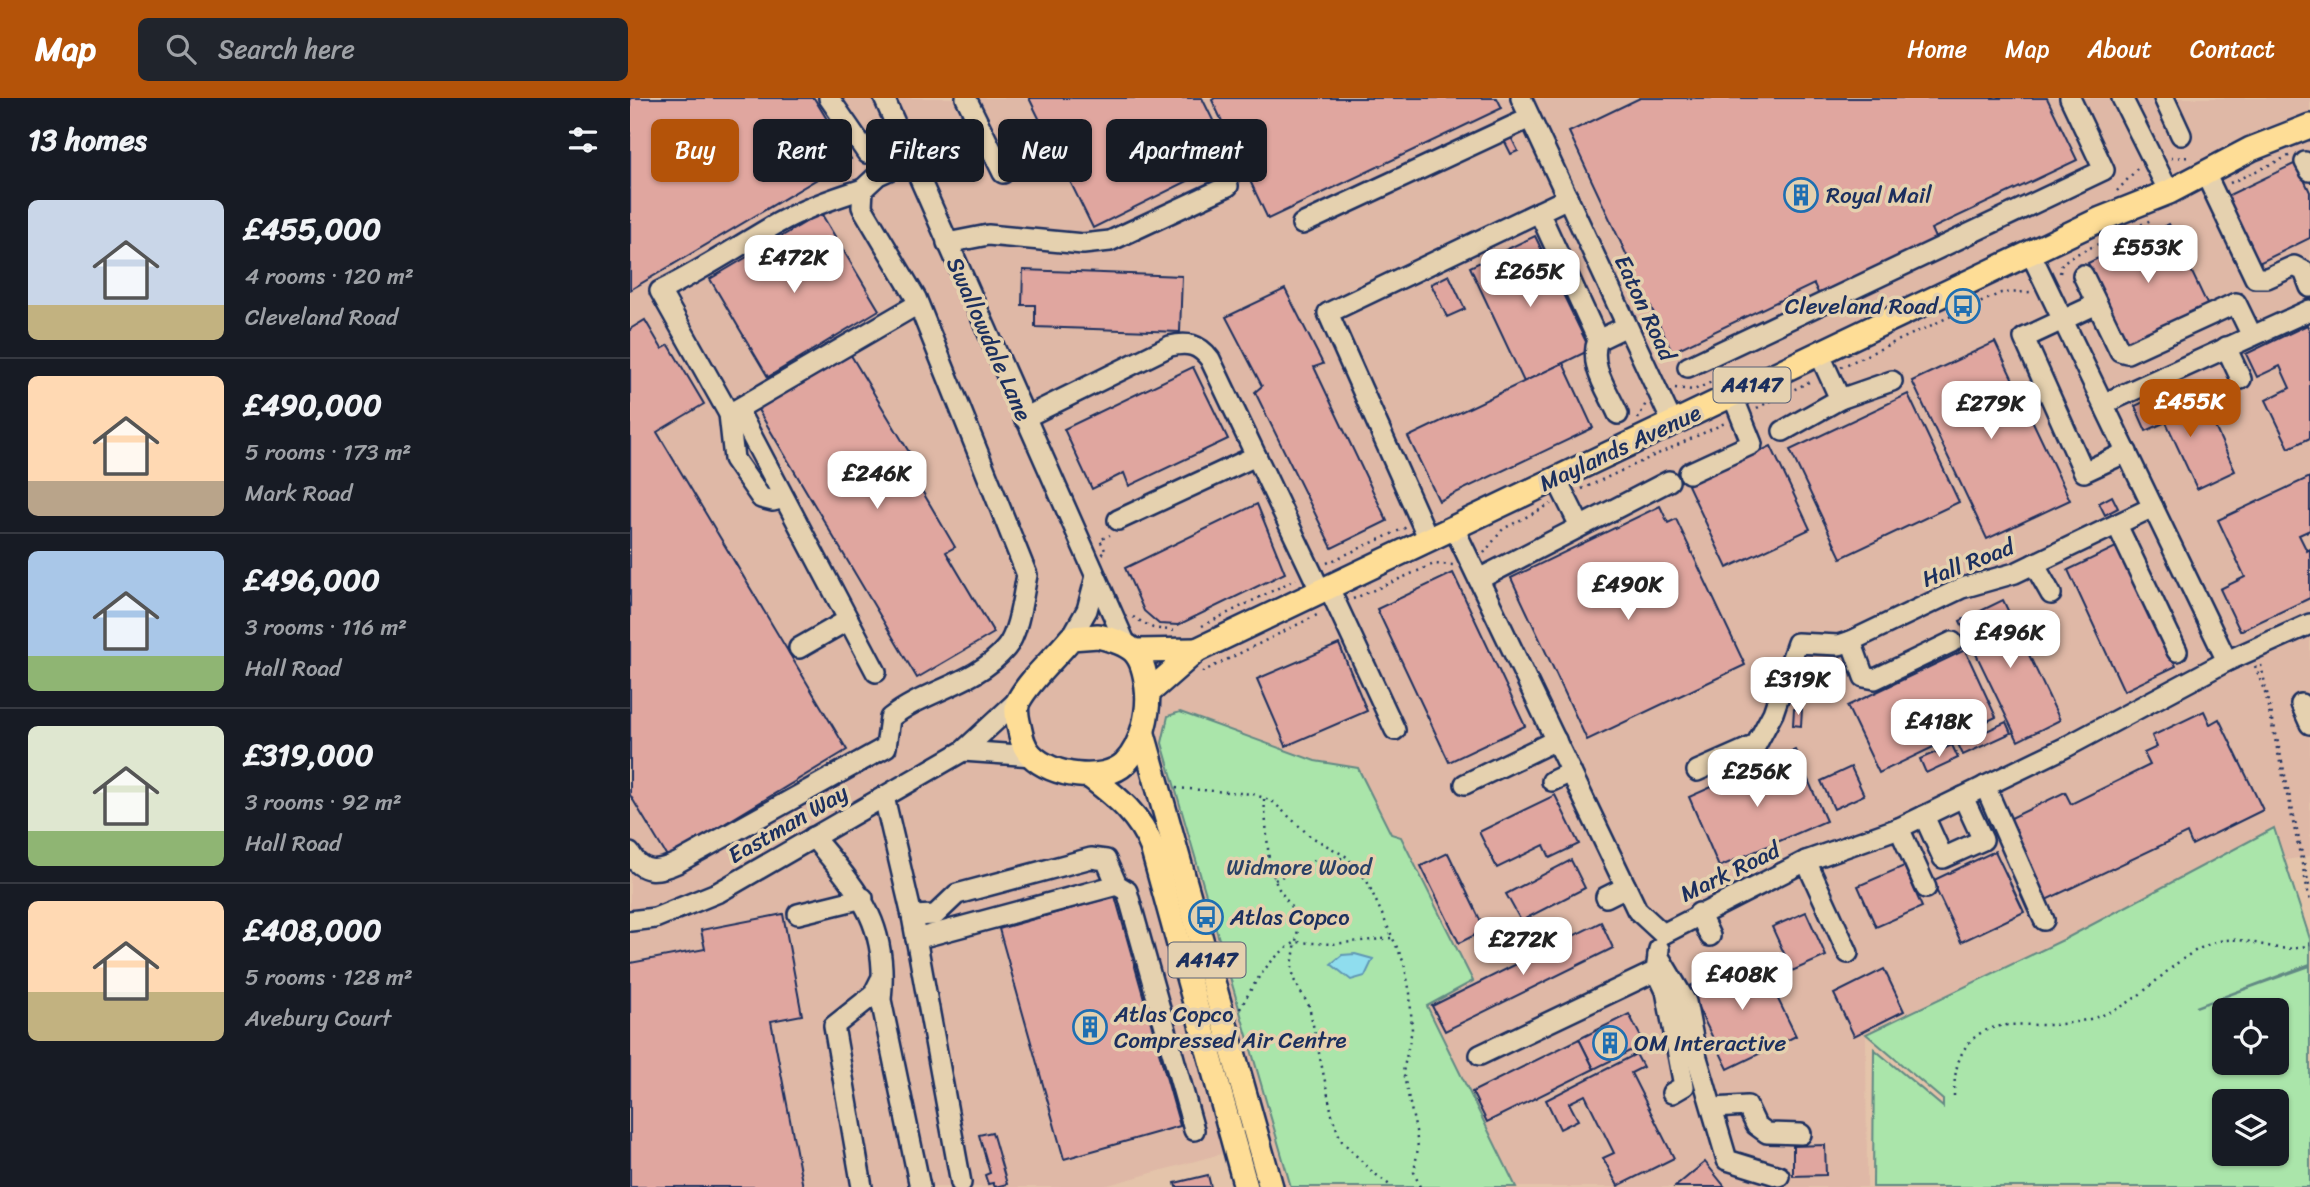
<!DOCTYPE html>
<html lang="en">
<head>
<meta charset="utf-8">
<style>
	body { margin:0; font-family:Sriracha,sans-serif; background:#20242c; color:#f1f3f6; height:100vh; display:flex; flex-direction:column; font-size:26px; white-space:nowrap }
	* { box-sizing:border-box; margin:0 }
	p { font-size:23px; color:#9ea1a6 }
	.icon { flex:none; width:38px; height:38px; fill:none; stroke:currentColor; stroke-width:2; stroke-linecap:round; stroke-linejoin:round }
	.map { position:relative; flex:1; overflow:hidden }
	.side { display:flex; flex-direction:column; background:#171b24; width:630px }
	.side>* { flex:none }
	.top-card { position:absolute; left:21px; top:21px; width:665px; height:63px; display:flex; gap:14px }
	.buttons { position:absolute; left:1582px; top:900px; display:grid; gap:14px }
	.buttons a { display:grid; place-items:center; width:77px; height:77px; border-radius:10px; background:#171b24; box-shadow:0 2px 5px #0004; font-size:35px }
	.price { position:absolute; translate:-50% -60px; padding:0 16px; border-radius:14px; background:#fff; color:#222; font-size:23px; line-height:46px; filter:drop-shadow(0 2px 4px #0008) }
	.price::after { content:''; position:absolute; left:50%; top:42px; width:21px; height:16px; margin-left:-10px; background:inherit; clip-path:polygon(0 0,100% 0,50% 100%) }
	.price.selected { background:#b45309; color:#fff }
	ul { padding:0; list-style:none }
	li { display:flex; align-items:center; gap:21px; height:175px; padding:0 28px }
	li+li { border-top:2px solid #363941 }
	li span { display:grid; place-items:center; flex:none; width:196px; height:140px; border-radius:10px; color:#555 }
	li>.icon { margin-inline-start:auto }
	span .icon { width:84px; height:84px; fill:#fffc; stroke-width:1 }
	li b { font-size:30px }
	h2 { display:flex; justify-content:space-between; align-items:center; height:84px; padding:0 28px; font-size:30px }
	.pill { padding:0 24px; border-radius:10px; background:#171b24; box-shadow:0 2px 5px #0004; font-size:24px; line-height:63px }
	.pill.selected { background:#b45309; color:#fff }
	header { display:flex; align-items:center; gap:42px; box-sizing:border-box; height:98px; padding:0 35px; background:#b45309; color:#fff }
	header strong { font-size:33px }
	nav { display:flex; gap:38px; margin-inline-start:auto; font-size:24px }
	.search { width:490px; height:63px; background:#20242c; display:flex; align-items:center; gap:18px; box-sizing:border-box; padding:0 24px; border-radius:10px; color:#9ea1a6; font-size:26px }
	main { display:flex; flex:1; min-height:0 }
	.map>svg:first-child { display:block }
</style>
</head>
<body>
<header>
<strong>Map</strong>
<div class="search"><svg class="icon" aria-label="search" viewBox="0 0 24 24"><circle cx="10" cy="10" r="6"/><path d="M15 15l6 6"/></svg>Search here</div>
<nav><a>Home</a><a>Map</a><a>About</a><a>Contact</a></nav>
</header>
<main>
<section class="side">
<h2>13 homes<svg class="icon" aria-label="filters" viewBox="0 0 24 24"><path d="M4 7h16M4 17h16"/><circle cx="9" cy="7" r="2"/><circle cx="15" cy="17" r="2"/></svg></h2>
<ul>
<li><span style="background:linear-gradient(#c9d6e8 75%,#c2b280 0)"><svg class="icon" aria-label="home" viewBox="0 0 24 24"><path d="M3 11l9-7 9 7M6 9v11h12V9"/></svg></span><div><b>£455,000</b><p>4 rooms · 120 m²</p><p>Cleveland Road</p></div></li>
<li><span style="background:linear-gradient(#ffd9b3 75%,#b9a48a 0)"><svg class="icon" aria-label="home" viewBox="0 0 24 24"><path d="M3 11l9-7 9 7M6 9v11h12V9"/></svg></span><div><b>£490,000</b><p>5 rooms · 173 m²</p><p>Mark Road</p></div></li>
<li><span style="background:linear-gradient(#a9c7e8 75%,#8fb573 0)"><svg class="icon" aria-label="home" viewBox="0 0 24 24"><path d="M3 11l9-7 9 7M6 9v11h12V9"/></svg></span><div><b>£496,000</b><p>3 rooms · 116 m²</p><p>Hall Road</p></div></li>
<li><span style="background:linear-gradient(#dfe7d0 75%,#8fb573 0)"><svg class="icon" aria-label="home" viewBox="0 0 24 24"><path d="M3 11l9-7 9 7M6 9v11h12V9"/></svg></span><div><b>£319,000</b><p>3 rooms · 92 m²</p><p>Hall Road</p></div></li>
<li><span style="background:linear-gradient(#ffd9b3 65%,#c2b280 0)"><svg class="icon" aria-label="home" viewBox="0 0 24 24"><path d="M3 11l9-7 9 7M6 9v11h12V9"/></svg></span><div><b>£408,000</b><p>5 rooms · 128 m²</p><p>Avebury Court</p></div></li>
</ul>
</section>
<div class="map">
<svg width="1680" height="1089" viewBox="0 0 1680 1089">
	<rect width="100%" height="100%" fill="#e4c4aa"/>
	<filter id="ink" filterUnits="userSpaceOnUse"><feTurbulence type="fractalNoise" baseFrequency=".0143" numOctaves="2"/><feDisplacementMap in="SourceGraphic" scale="14" xChannelSelector="R" yChannelSelector="G"/><feConvolveMatrix kernelMatrix="1 2 1 2 8 2 1 2 1" color-interpolation-filters="sRGB"/></filter>
	<g filter="url(#ink)">
		<!-- built -->
		<polygon fill="#dfb8a6" points="0,0 1680,0 1680,758 1656,762 1643,730 1435,841 1236,935 1237,1089 603,1089 594,1055 471,1089 0,1089"/>
		<!-- green -->
		<g fill="#aae5aa" stroke="#628a84" stroke-width="2" fill-rule="evenodd">
			<polygon points="550,614 685,663 728,670 761,736 771,739 843,883 797,908 886,1089 661,1089 532,645 538,618"/>
			<path d="M1644,730L1680,841V866L1566,909L1680,868V1089H1243L1244,951L1313,1009V1002L1236,936L1435,841ZM1594,912H1647V964H1594ZM1594,1003H1647V1055H1594Z"/>
		</g>
		<!-- water -->
		<polygon fill="#8fddee" stroke="#6197b4" stroke-width="2" points="725,856 743,861 735,878 721,882 701,866 712,857"/>
		<!-- building -->
		<g fill="#e0a69f" stroke="#1b2f5e" stroke-width="2">
			<polygon points="0,0 184,0 221,61 0,192"/>
			<polygon points="399,0 572,0 602,61 463,130"/>
			<polygon points="585,0 867,0 872,10 638,121 582,2"/>
			<polygon points="1010,0 1417,0 1447,62 1301,131 1306,142 1189,197 1184,186 1042,254 939,34"/>
			<polygon points="881,39 888,53 881,56 874,42"/>
			<polygon points="1666,65 1680,94 1680,140 1629,165 1597,98"/>
			<polygon points="191,115 249,212 138,279 80,181"/>
			<polygon points="1539,126 1578,208 1496,247 1458,165"/>
			<polygon points="905,138 960,252 894,284 840,169"/>
			<polygon points="393,172 552,178 550,234 405,229 405,207 392,207"/>
			<polygon points="819,177 835,211 817,219 801,186"/>
			<polygon points="655,191 693,266 684,269 757,423 702,450 625,294 632,288 596,219"/>
			<polygon points="15,222 32,251 39,247 74,306 27,334 217,652 38,760 0,697 0,231"/>
			<polygon points="1677,227 1680,233 1680,340 1659,350 1636,302 1660,290 1650,268 1627,279 1616,256"/>
			<polygon points="1365,244 1440,402 1357,441 1282,283"/>
			<polygon points="219,254 285,364 278,369 325,449 316,454 364,535 287,580 127,310"/>
			<polygon points="933,265 963,330 809,403 778,339"/>
			<polygon points="563,269 598,341 499,388 494,375 462,391 434,331"/>
			<polygon points="1537,293 1551,323 1577,311 1605,373 1567,391 1536,324 1516,333 1505,308"/>
			<polygon points="1278,296 1329,404 1211,460 1160,352"/>
			<polygon points="1141,348 1180,431 1097,470 1058,387"/>
			<polygon points="1680,379 1680,432 1669,437 1677,453 1680,451 1680,500 1610,533 1590,491 1615,479 1588,422"/>
			<polygon points="1482,398 1488,410 1475,417 1469,405"/>
			<polygon points="627,406 655,475 548,527 529,526 514,513 495,470"/>
			<polygon points="1030,408 1038,425 1046,421 1115,567 957,642 881,480"/>
			<polygon points="1490,447 1546,568 1494,593 1438,472"/>
			<polygon points="823,475 895,628 819,664 747,511"/>
			<polygon points="1373,502 1430,622 1388,643 1330,523"/>
			<polygon points="709,546 737,613 656,648 627,581"/>
			<polygon points="1335,552 1366,619 1249,675 1217,608"/>
			<polygon points="1164,611 1172,611 1171,628 1163,627"/>
			<polygon points="1574,613 1580,626 1589,621 1633,712 1562,747 1557,735 1416,802 1377,722 1435,694 1441,706 1520,667 1514,655 1527,649 1522,638"/>
			<polygon points="1376,624 1381,635 1333,657 1328,646"/>
			<polygon points="1322,647 1328,660 1296,675 1290,661"/>
			<polygon points="1165,652 1196,723 1089,769 1059,699"/>
			<polygon points="1221,669 1234,697 1204,711 1191,683"/>
			<polygon points="925,697 949,746 920,760 914,747 867,770 849,734"/>
			<polygon points="1365,753 1394,814 1331,844 1302,783"/>
			<polygon points="818,755 855,832 829,845 791,768"/>
			<polygon points="941,762 955,790 891,823 876,796"/>
			<polygon points="1274,768 1292,809 1246,829 1228,788"/>
			<polygon points="485,798 550,1028 434,1061 369,831"/>
			<polygon points="1176,814 1196,858 1162,873 1142,829"/>
			<polygon points="153,816 172,917 141,923 173,1089 0,1089 0,865 75,851 71,832"/>
			<polygon points="971,824 983,850 815,933 802,908"/>
			<polygon points="1126,856 1166,938 1098,971 1058,889"/>
			<polygon points="1254,871 1274,913 1224,938 1204,896"/>
			<polygon points="999,916 1013,943 1005,947 1006,950 964,971 949,941"/>
			<polygon points="949,941 964,971 857,1024 842,994"/>
			<polygon points="1006,956 1013,969 1001,975 1044,1060 988,1088 973,1060 984,1055 955,997 939,1005 948,1022 930,1031 916,1002"/>
			<polygon points="362,1034 377,1086 365,1089 363,1085 358,1086 355,1077 360,1075 349,1037"/>
			<polygon points="1195,1047 1196,1077 1163,1078 1163,1048"/>
			<polygon points="1075,1064 1095,1089 1045,1089"/>
			<polygon points="578,1077 581,1089 546,1089 545,1085"/>
		</g>
		<g fill="none" stroke-linecap="round" stroke-linejoin="round">
			<!-- minor casing -->
			<g stroke="#1b2f5e" stroke-width="24">
				<g id="minor">
					<polyline points="199,0 237,55 249,53 272,41"/>
					<polyline points="254,0 495,544"/>
					<polyline points="336,0 373,75"/>
					<polyline points="891,0 1043,326"/>
					<polyline points="1492,0 1539,94"/>
					<polyline points="1534,0 1551,37"/>
					<polyline points="1675,64 1680,73"/>
					<polyline points="1576,77 1625,180 1637,180 1664,168 1674,173 1680,189"/>
					<polyline points="909,114 968,242"/>
					<polyline points="672,126 900,20"/>
					<polyline points="317,145 358,137 453,146 480,143 598,88"/>
					<polyline points="1401,156 1597,563"/>
					<polyline points="1453,177 1490,253 1497,255 1606,205 1622,238"/>
					<polyline points="1467,206 1394,240 1454,374 1497,354"/>
					<polyline points="1596,249 1611,281"/>
					<polyline points="1058,269 1474,72 1440,0"/>
					<polyline points="1210,301 1262,283"/>
					<polyline points="1475,305 1680,212"/>
					<polyline points="108,312 246,574"/>
					<polyline points="99,316 288,206"/>
					<path d="M988,316C978,293 958,267 968,242L997,228"/>
					<path d="M394,320L540,248C557,244 569,246 580,261L690,492"/>
					<polyline points="1153,333 1210,301 1189,255"/>
					<polyline points="1059,375 1122,346 1102,296"/>
					<polyline points="926,380 950,428"/>
					<path d="M154,400L143,403L131,400L104,361L99,316L30,193C71,173 108,148 148,125C175,110 204,100 233,91"/>
					<polyline points="488,422 626,358"/>
					<polyline points="1487,427 1547,553"/>
					<polyline points="824,430 1007,812 1033,836 1176,763 1269,730 1436,649 1597,563 1680,526"/>
					<polyline points="799,442 698,215 938,100"/>
					<polyline points="1404,466 1421,496"/>
					<polyline points="849,481 1039,383"/>
					<polyline points="698,488 765,632"/>
					<polyline points="441,540 457,512 465,482"/>
					<polyline points="1221,543 1234,579 1245,581 1322,544"/>
					<polyline points="169,550 218,522"/>
					<polyline points="1671,606 1680,626"/>
					<polyline points="333,653 402,658"/>
					<polyline points="1067,673 1126,647 1143,615 1167,545 1209,547 1221,543 1332,490 1385,475 1523,409"/>
					<polyline points="922,683 941,674"/>
					<polyline points="835,686 926,642"/>
					<polyline points="1355,688 1414,822"/>
					<polyline points="254,699 282,818 331,1085"/>
					<polyline points="1294,718 1313,760 1353,742 1333,699"/>
					<polyline points="1269,730 1296,790"/>
					<path d="M183,739C229,794 259,825 251,902L290,1089"/>
					<path d="M0,755C12,776 27,774 47,765L256,649L260,620C295,592 346,586 376,550C389,535 393,496 397,477L286,200L232,109L233,91L248,77L281,62"/>
					<polyline points="1176,763 1218,855"/>
					<polyline points="976,799 996,789"/>
					<polyline points="1069,815 1080,838"/>
					<polyline points="168,816 233,800"/>
					<polyline points="282,818 305,817 327,796 461,760 476,762 487,787 497,793 564,1032"/>
					<polyline points="0,823 25,820 89,794 333,653 387,603"/>
					<polyline points="286,841 487,787"/>
					<polyline points="1028,857 1056,904 1067,960 1097,1062 1149,1078"/>
					<polyline points="1027,874 1036,893 1054,988 1042,995"/>
					<polyline points="850,957 1026,873 1029,851"/>
					<polyline points="1084,1010 1117,1008 1126,1027 1137,1035 1171,1036"/>
					<polyline points="232,1089 204,928 243,897 250,883"/>
				</g>
			</g>
			<!-- major casing -->
			<g stroke="#1b2f5e" stroke-width="28">
				<g id="major">
					<path d="M468,538C502,546 513,553 517,590C520,613 512,648 495,665C473,686 421,678 401,657C393,649 391,638 389,628C387,620 385,609 389,602C401,580 425,560 441,540Z"/>
					<polyline points="506,553 567,552"/>
					<polyline points="518,595 567,552 1471,121 1539,94 1621,51 1680,28"/>
					<polyline points="513,636 641,1089"/>
					<path d="M462,680C488,700 510,718 522,749L616,1089"/>
				</g>
			</g>
			<!-- path -->
			<g stroke="#1b2f5e" stroke-width="2.5" stroke-dasharray="2 5" stroke-linecap="butt">
				<polyline points="1541,60 1562,59"/>
				<polyline points="1600,85 1661,57"/>
				<polyline points="1487,93 1507,71"/>
				<polyline points="1430,175 1432,166 1440,159 1521,122"/>
				<polyline points="1211,269 1371,195 1402,194"/>
				<polyline points="1045,290 1064,292 1095,278"/>
				<polyline points="1127,310 1183,282"/>
				<polyline points="1008,321 1016,305"/>
				<polyline points="952,391 1095,325"/>
				<polyline points="854,455 873,431 921,406"/>
				<polyline points="472,456 476,454 470,442 480,437"/>
				<polyline points="697,465 777,429"/>
				<polyline points="723,501 804,466 824,467"/>
				<polyline points="503,519 523,530 546,533"/>
				<polyline points="572,528 666,481"/>
				<polyline points="1631,567 1680,792"/>
				<polyline points="1625,568 1635,595 1680,803"/>
				<polyline points="572,574 691,515"/>
				<polyline points="546,690 623,696 642,703 680,738 717,759 737,783 774,865 780,895 782,932 773,974 786,1033 788,1050 784,1074 790,1089"/>
				<polyline points="634,701 639,763 647,788 665,815 668,831 662,868 664,882 679,908 703,1021 711,1042 739,1071 762,1089"/>
				<polyline points="645,782 685,762 714,760"/>
				<path d="M610,911C625,884 638,860 666,844L702,846L762,840"/>
				<path d="M1324,998C1324,974 1328,950 1349,936C1371,922 1399,928 1423,927C1443,925 1462,922 1480,914C1520,898 1543,857 1586,844C1618,834 1648,861 1680,846"/>
			</g>
			<!-- minor -->
			<use href="#minor" stroke="#e5d1af" stroke-width="19"/>
			<!-- major -->
			<use href="#major" stroke="#fedd96" stroke-width="23"/>
		</g>
	</g>
	<!-- icons -->
	<defs>
		<g id="building-ring" transform="scale(1.75)"><circle r="9.5" fill="#e5d1af" stroke="#1f6fb2" stroke-width="1.5"/><path d="M-4-6H4V6H1V3H-1V6H-4ZM-2.5-4.3h1.7v1.8h-1.7ZM.8-4.3h1.7v1.8H.8ZM-2.5-1h1.7V.8h-1.7ZM.8-1h1.7V.8H.8Z" fill="#1f6fb2"/></g>
		<g id="bus-ring" transform="scale(1.75)"><circle r="9.5" fill="#e5d1af" stroke="#1f6fb2" stroke-width="1.5"/><path d="M-5-6H5V4H4V6H2V4H-2V6H-4V4H-5ZM-3.5-4V0h7V-4ZM-3.5 1.2v1.5H-2V1.2ZM2 1.2v1.5H3.5V1.2Z" fill="#1f6fb2"/></g>
	</defs>
	<g fill-rule="evenodd">
		<use href="#building-ring" x="1171" y="97"/>
		<use href="#bus-ring" x="1333" y="208"/>
		<use href="#bus-ring" x="576" y="819"/>
		<use href="#building-ring" x="460" y="929"/>
		<use href="#building-ring" x="980" y="945"/>
	</g>
	<g text-anchor="middle" dominant-baseline="central" stroke-width="7" stroke-linejoin="round" paint-order="stroke">
		<!-- shield labels -->
		<g fill="#e5d1af" stroke="#586076" stroke-width="2">
			<rect x="1083.5" y="269.5" width="77" height="35" rx="5"/>
			<rect x="538.5" y="844.5" width="77" height="35" rx="5"/>
		</g>
		<g font-size="21" font-weight="bold" fill="#1b2f5e">
			<text x="1122" y="287">A4147</text>
			<text x="577" y="862">A4147</text>
		</g>
		<!-- poi labels -->
		<g font-size="23" fill="#1b2f5e" stroke="#e5d1af" text-anchor="start">
			<text x="1196" y="97">Royal Mail</text>
			<text x="1308" y="208" text-anchor="end">Cleveland Road</text>
			<text x="600" y="819">Atlas Copco</text>
			<text x="484" y="916">Atlas Copco<tspan x="484" dy="26">Compressed Air Centre</tspan></text>
			<text x="1004" y="945">OM Interactive</text>
		</g>
		<!-- street labels -->
		<g font-size="23" fill="#1b2f5e" stroke="#e5d1af">
			<text transform="translate(1015 210) rotate(65)">Eaton Road</text>
			<text transform="translate(359 241) rotate(66)">Swallowdale Lane</text>
			<text transform="translate(990 350) rotate(-25)">Maylands Avenue</text>
			<text transform="translate(1338 465) rotate(-21)">Hall Road</text>
			<text transform="translate(158 726) rotate(-30)">Eastman Way</text>
			<text transform="translate(1100 774) rotate(-26)">Mark Road</text>
		</g>
		<!-- park labels -->
		<g font-size="23" fill="#294166" stroke="#e5d1af">
			<text x="669" y="769">Widmore Wood</text>
		</g>
	</g>
</svg>
<div class="buttons">
<a><svg class="icon" aria-label="locate" viewBox="0 0 24 24"><circle cx="12" cy="12" r="6"/><path d="M12 2v4M12 18v4M2 12h4M18 12h4"/></svg></a>
<a><svg class="icon" aria-label="layers" viewBox="0 0 24 24"><path d="M12 4l9 5-9 5-9-5zM3 14l9 5 9-5"/></svg></a>
</div>
<b class="price" style="left:1518px;top:187px">£553K</b>
<b class="price" style="left:164px;top:197px">£472K</b>
<b class="price" style="left:900px;top:211px">£265K</b>
<b class="price selected" style="left:1560px;top:341px">£455K</b>
<b class="price" style="left:1361px;top:343px">£279K</b>
<b class="price" style="left:247px;top:413px">£246K</b>
<b class="price" style="left:998px;top:524px">£490K</b>
<b class="price" style="left:1380px;top:572px">£496K</b>
<b class="price" style="left:1168px;top:619px">£319K</b>
<b class="price" style="left:1309px;top:661px">£418K</b>
<b class="price" style="left:1127px;top:711px">£256K</b>
<b class="price" style="left:893px;top:879px">£272K</b>
<b class="price" style="left:1112px;top:914px">£408K</b>
<div class="top-card">
<a class="pill selected">Buy</a>
<a class="pill">Rent</a>
<a class="pill">Filters</a>
<a class="pill">New</a>
<a class="pill">Apartment</a>
</div>
</div>
</main>
</body>
</html>
